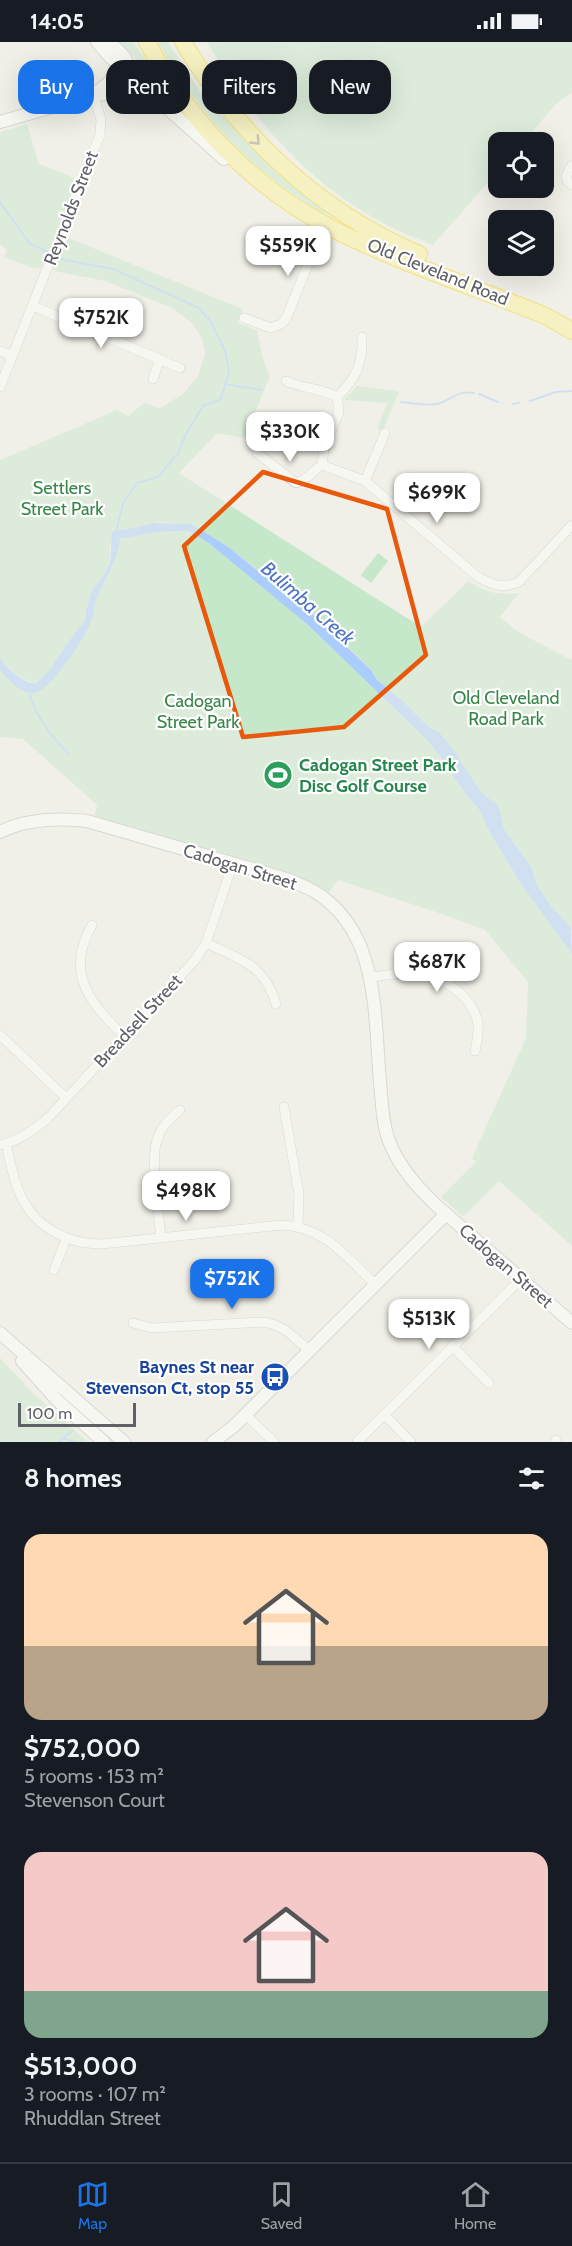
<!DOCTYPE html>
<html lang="en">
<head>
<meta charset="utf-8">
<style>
	body { margin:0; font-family:Cabin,sans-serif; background:#20242c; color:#f1f3f6; height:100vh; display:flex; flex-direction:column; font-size:22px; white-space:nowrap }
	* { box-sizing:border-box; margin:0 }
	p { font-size:20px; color:#9ea1a6 }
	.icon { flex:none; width:33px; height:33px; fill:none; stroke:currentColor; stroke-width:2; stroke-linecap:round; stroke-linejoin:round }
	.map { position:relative; height:1400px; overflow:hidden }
	.side { display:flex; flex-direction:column; background:#171b24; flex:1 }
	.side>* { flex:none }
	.banner { position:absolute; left:18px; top:18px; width:537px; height:54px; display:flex; gap:12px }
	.fabs { position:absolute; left:488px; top:90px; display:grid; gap:12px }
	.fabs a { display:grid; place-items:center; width:66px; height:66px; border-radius:12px; background:#171b24; box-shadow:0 6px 24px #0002; font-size:30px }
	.scale { position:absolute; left:18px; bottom:15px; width:118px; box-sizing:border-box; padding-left:6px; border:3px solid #5f6167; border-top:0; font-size:16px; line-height:21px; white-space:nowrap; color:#5f6167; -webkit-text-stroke:4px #fff; paint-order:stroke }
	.price { position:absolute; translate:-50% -51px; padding:0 14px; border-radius:12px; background:#fff; color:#222; font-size:20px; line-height:39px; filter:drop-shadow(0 2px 3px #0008) }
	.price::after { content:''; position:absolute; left:50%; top:36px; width:18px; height:14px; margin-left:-9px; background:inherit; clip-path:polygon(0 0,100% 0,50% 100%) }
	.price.active { background:#1a73e8; color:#fff }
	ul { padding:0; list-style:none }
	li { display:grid; align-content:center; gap:12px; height:318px; padding:0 24px }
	li span { display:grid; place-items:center; height:186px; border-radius:18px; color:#555 }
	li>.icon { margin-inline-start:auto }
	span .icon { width:108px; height:108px; fill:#fffc; stroke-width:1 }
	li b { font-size:26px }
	h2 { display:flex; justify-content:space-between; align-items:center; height:72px; padding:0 24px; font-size:26px }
	.chip { padding:0 21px; border-radius:18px; background:#171b24; box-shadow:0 6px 24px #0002; font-size:21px; line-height:54px }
	.chip.active { background:#1a73e8; color:#fff }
	.status { display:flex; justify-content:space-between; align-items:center; height:42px; padding:0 30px; background:#171b24; direction:ltr }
	.status svg { height:16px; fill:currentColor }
	.dock { display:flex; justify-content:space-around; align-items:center; height:84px; border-top:2px solid #363941; background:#171b24; font-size:16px; color:#9ea1a6 }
	.dock a { display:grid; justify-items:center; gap:3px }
	.dock .active { color:#1a73e8 }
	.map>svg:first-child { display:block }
</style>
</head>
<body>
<div class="status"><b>14:05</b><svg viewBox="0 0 49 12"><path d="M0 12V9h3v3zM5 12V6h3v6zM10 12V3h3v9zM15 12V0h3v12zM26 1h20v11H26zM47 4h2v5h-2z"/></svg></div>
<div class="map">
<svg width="572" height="1400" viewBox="0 0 572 1400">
	<rect width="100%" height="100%" fill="#f1f0e8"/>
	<!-- green -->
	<g fill="#c5e7ca">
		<polygon points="118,0 134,0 174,63 147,38 135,16"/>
		<path d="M158,0H168L212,68C233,77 247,101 263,117C285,138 308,156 333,173C322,173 310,163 301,157C240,118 193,63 158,0Z"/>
		<path d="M207,0H572V50L556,62L523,100H498V129L433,203C418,197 402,191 387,183C308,142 251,76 207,0Z"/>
		<path d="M27,82L39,122L82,139L61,193L243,267L238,281L257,288L263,317L270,334L245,396L217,391L179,431L421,585L468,539C488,551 496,553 519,551L500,575L520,591L572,618V890L571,885L551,864L537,843L532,826L504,787L499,764L481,750L440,691L429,685L404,660L377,638L371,628L337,594L292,555L227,504L191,483L160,480L133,485L125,487L110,503V520L99,540L93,547L86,568L85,579L73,593L49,630L34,642L15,632L0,616V418L117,368L128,374L144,361L160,366L183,352L198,334L205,312L202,297L192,281L172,266L105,239L59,230L48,225L32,226L4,215L7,208L0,202V90Z"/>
		<polygon points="357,344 399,349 383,389 377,387 387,361 344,358"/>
		<polygon points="189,489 224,511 308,583 426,697 440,714 465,751 480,769 489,789 520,841 572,912 572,1204 499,1139 463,1175 441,1155 476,1120 472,1116 526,996 528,940 485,888 445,873 338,838 324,857 315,850 93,780 97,763 23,697 0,695 0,629 14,643 40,649 92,578 93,564 120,497 158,490"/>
		<polygon points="378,511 388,519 371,541 361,533"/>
		<polygon points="0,1316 32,1350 88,1400 0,1400"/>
	</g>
	<!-- water -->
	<path fill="#abcdfd" d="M154,481L191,482L227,504L316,575L371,628L377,638L404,660L429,685L440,691L452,706L481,750L499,764L504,787L532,826L537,843L551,864L571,885L572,912L520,841L489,789L480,769L465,751L440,714L426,697L308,583L210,502L189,489L158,490L120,497C118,518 106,534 98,553C94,562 94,571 91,580C85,596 51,649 34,651C20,652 9,638 0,629V616C9,627 20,639 35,642L49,629L73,593L85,579L86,568L93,546L99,540L110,521L112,490Z"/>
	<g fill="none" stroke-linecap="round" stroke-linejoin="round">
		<!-- stream -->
		<g stroke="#abcdfd" stroke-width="2">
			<polyline points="0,160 30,202 51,211"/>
			<polyline points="56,214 64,218 113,227 199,266 211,280 225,309 229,329 221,357 203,364 186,392 178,411 158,435 137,441 123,461 116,491"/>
			<polyline points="225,342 262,348"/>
			<polyline points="479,352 498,360"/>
			<polyline points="530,359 556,350 571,349"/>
			<path d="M401,360C413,361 426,364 437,362C453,358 456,348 474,351"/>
			<polyline points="513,362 519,361"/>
			<path d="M28,647C35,673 50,694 69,712"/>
			<polyline points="62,1396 74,1400"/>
			<polyline points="58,1400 72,1389"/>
		</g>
		<!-- street casing -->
		<g stroke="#babbc1" stroke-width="10">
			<g id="street">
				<polyline points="572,123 566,134 567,138 572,143"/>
				<polyline points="33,264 180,326"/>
				<polyline points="244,276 271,286 281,282 286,277 324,182"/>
				<polyline points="0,309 12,314"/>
				<polyline points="153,337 160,317"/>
				<path d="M286,339C303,347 322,346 337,355L339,370L324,406L322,423L365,439L478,535C493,543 503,547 519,540L572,483"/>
				<polyline points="0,345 100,93 101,78 94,53"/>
				<path d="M337,355C356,337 363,321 362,295"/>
				<path d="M257,411L296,441C307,439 312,429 322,423"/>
				<polyline points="365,439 385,391"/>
				<path d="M92,883C64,931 91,962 124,994"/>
				<path d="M206,901C240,917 265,923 276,962"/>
				<path d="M371,935C384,934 399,930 412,931C439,931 469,951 477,977C480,988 477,999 475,1009"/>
				<polyline points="0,993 66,1056"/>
				<polyline points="284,1065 299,1153 298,1183"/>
				<path d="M6,1102C10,1117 12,1133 18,1147C31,1183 65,1202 102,1202L281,1183C324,1184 346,1215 375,1242"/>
				<path d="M0,1103C19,1099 34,1088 48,1076L195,918L206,901L233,821"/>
				<path d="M161,1196C159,1172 151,1123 156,1102C159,1087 169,1077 180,1068"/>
				<polyline points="54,1228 66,1197"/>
				<path d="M133,1281L152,1286L263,1280C284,1283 294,1295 309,1309"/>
				<polyline points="452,1304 489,1341"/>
				<polyline points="245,1372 274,1400"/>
				<polyline points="384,1372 411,1400"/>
				<polyline points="357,1400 521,1237"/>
				<polyline points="555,1400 556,1398"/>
			</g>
		</g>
		<!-- secondary casing -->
		<g stroke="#b9bac1" stroke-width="14">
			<g id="secondary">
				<polyline points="97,0 109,14 224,117"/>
				<path d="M94,53C107,40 116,40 116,19"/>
				<path d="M0,80L94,53C112,54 139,40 126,18C122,11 115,5 109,0"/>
				<path d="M0,790C26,777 59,776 87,779L290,838C298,842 307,845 315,850C380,889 374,974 380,1040C382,1060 382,1080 389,1099C399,1125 417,1145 437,1164L572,1281"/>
				<polyline points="0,1291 124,1400"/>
				<polyline points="22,1319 57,1358 104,1400"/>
				<polyline points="213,1400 233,1385 446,1172"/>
			</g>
		</g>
		<!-- highway casing -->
		<g stroke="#f4ce04" stroke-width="18">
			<g id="highway">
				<path d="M147,0C189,79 251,144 331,186C399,221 475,245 546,274L572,289"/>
				<path d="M183,0C239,94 318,169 419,212"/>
			</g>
		</g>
		<!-- street -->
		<use href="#street" stroke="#fff" stroke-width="9"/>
		<!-- secondary -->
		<use href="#secondary" stroke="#fff" stroke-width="12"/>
		<!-- highway -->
		<use href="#highway" stroke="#fbf194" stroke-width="16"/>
	</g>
	<!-- one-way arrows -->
	<defs><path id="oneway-chevron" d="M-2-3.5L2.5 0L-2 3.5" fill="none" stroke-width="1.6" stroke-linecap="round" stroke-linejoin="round" transform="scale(1.5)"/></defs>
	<use stroke="#969377" href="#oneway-chevron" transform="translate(256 99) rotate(46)"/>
	<!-- marked area -->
	<path d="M0 0H572V1400H0ZM263,430L387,467L426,613L344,685L243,695L184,504Z" fill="#f1f0e8" fill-opacity=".55" fill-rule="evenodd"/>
	<path fill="none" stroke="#e8590c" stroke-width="4.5" stroke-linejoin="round" d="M263,430L387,467L426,613L344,685L243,695L184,504Z"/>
	<!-- icons -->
	<defs>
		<g id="stadium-disc" transform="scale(1.5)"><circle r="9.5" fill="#2e9e5b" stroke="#fff"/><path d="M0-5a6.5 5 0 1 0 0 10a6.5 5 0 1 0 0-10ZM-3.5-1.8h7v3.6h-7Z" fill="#fff"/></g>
		<g id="bus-disc" transform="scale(1.5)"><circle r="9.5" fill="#1a4fb4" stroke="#fff"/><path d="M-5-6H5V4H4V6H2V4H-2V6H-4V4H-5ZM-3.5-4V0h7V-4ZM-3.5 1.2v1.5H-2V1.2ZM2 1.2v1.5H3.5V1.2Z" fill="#fff"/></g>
	</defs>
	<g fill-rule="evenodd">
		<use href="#stadium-disc" x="278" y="733"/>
		<use href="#bus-disc" x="275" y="1335"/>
	</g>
	<g text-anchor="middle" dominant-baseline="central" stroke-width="4.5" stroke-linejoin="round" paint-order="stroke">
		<!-- street labels -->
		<g font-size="18" fill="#5f6167" stroke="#fff">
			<text transform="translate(71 166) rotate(-69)">Reynolds Street</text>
			<text transform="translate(438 230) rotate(22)">Old Cleveland Road</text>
			<text transform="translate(240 825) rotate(17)">Cadogan Street</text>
			<text transform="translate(138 979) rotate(-47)">Breadsell Street</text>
			<text transform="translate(506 1224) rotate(41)">Cadogan Street</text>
		</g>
		<!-- park labels -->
		<g font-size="18" fill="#378647" stroke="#fff">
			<text x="62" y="446">Settlers<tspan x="62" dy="21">Street Park</tspan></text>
			<text x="506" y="656">Old Cleveland<tspan x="506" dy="21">Road Park</tspan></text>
			<text x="198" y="659">Cadogan<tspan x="198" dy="21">Street Park</tspan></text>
		</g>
		<!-- leisure labels -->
		<g font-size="18" font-weight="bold" fill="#27864d" stroke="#fff" text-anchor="start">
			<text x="299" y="723">Cadogan Street Park<tspan x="299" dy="21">Disc Golf Course</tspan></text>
		</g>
		<!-- transit labels -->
		<g font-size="18" font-weight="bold" fill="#164399" stroke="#fff" text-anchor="end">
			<text x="254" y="1325">Baynes St near<tspan x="254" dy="21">Stevenson Ct, stop 55</tspan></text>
		</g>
		<!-- water labels -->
		<g font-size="20" font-style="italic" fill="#4c73c3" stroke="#fff">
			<text transform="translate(308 561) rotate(41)">Bulimba Creek</text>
		</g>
	</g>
</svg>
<div class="fabs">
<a><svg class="icon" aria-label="locate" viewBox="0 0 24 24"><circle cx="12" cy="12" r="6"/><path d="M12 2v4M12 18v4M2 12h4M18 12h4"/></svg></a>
<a><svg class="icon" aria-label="layers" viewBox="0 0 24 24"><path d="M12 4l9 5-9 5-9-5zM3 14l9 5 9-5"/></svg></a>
</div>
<div class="scale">100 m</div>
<b class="price" style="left:288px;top:235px">$559K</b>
<b class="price" style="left:101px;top:307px">$752K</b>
<b class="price" style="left:290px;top:421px">$330K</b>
<b class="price" style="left:437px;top:482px">$699K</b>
<b class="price" style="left:437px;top:951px">$687K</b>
<b class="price" style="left:186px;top:1180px">$498K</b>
<b class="price active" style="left:232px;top:1268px">$752K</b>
<b class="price" style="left:429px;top:1308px">$513K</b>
<div class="banner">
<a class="chip active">Buy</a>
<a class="chip">Rent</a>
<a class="chip">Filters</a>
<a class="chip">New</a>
</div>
</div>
<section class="side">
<h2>8 homes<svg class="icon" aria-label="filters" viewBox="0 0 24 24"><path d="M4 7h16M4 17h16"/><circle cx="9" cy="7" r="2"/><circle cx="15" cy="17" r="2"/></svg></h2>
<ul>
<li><span style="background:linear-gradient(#ffd9b3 60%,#b9a48a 0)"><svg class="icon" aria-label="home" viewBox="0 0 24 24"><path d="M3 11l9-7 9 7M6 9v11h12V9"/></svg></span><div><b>$752,000</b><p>5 rooms · 153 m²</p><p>Stevenson Court</p></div></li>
<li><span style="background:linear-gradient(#f6c9c9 75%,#7fa58c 0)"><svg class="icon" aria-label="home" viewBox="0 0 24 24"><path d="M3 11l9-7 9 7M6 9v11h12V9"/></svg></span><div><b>$513,000</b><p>3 rooms · 107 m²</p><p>Rhuddlan Street</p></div></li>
</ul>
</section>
<nav class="dock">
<a class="active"><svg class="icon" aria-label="map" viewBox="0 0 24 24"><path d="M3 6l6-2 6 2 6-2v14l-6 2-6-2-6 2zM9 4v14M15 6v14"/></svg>Map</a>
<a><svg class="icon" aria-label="saved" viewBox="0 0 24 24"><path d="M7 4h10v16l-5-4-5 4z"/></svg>Saved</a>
<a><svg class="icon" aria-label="home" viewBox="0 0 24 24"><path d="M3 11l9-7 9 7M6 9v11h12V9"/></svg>Home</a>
</nav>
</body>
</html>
